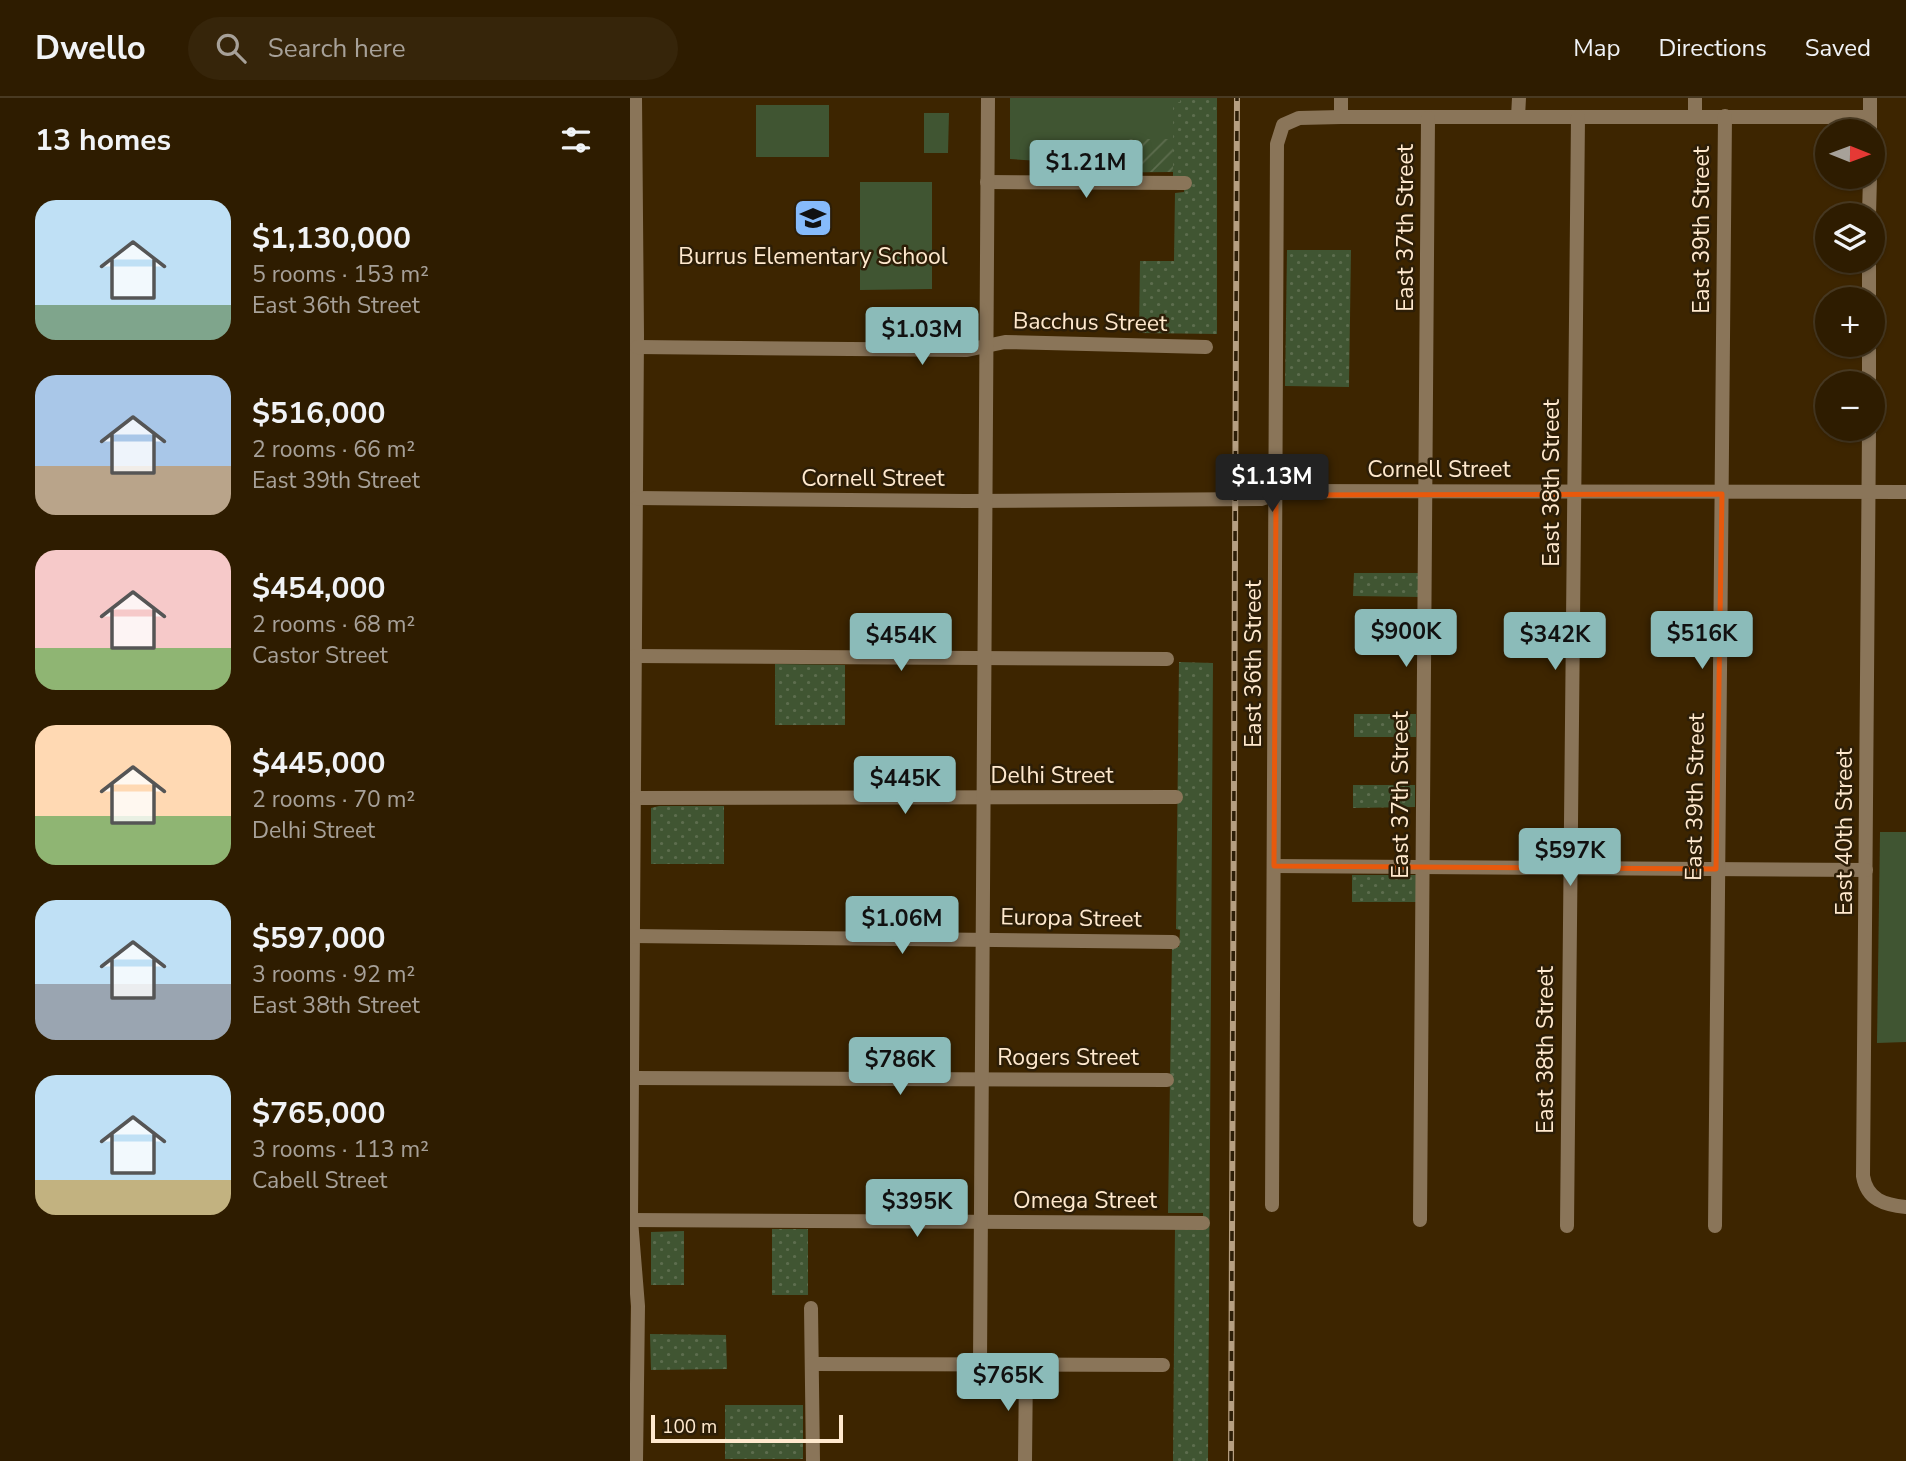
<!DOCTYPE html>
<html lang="en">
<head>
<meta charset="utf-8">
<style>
	body { margin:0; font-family:"Nunito Sans",sans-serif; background:#36250a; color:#f1f3f6; height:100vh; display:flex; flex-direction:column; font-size:26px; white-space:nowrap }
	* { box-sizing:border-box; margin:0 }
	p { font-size:23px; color:#a7a199 }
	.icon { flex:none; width:38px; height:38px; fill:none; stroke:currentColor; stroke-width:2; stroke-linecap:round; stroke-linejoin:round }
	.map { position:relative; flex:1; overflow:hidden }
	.details { display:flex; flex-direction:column; background:#2e1c00; width:630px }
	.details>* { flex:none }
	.needle { width:46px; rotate:91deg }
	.controls { position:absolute; left:1185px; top:21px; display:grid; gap:14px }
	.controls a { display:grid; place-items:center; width:70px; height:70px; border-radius:50%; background:#2e1c00; box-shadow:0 2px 5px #0004,0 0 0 2px #493a22; font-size:35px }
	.scale { position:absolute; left:21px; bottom:18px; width:192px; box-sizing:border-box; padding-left:7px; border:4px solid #ffe9ce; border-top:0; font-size:19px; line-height:24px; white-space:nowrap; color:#ffe9ce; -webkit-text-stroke:5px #2d1e07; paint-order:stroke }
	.price { position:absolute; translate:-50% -60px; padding:0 16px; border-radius:7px; background:#8bbbb9; color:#111; font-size:23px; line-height:46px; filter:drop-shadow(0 2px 4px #0008) }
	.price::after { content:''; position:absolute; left:50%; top:42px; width:21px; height:16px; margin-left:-10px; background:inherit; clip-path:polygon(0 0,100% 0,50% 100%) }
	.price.on { background:#222; color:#fff }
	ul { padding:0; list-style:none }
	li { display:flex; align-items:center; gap:21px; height:175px; padding:0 35px }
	li span { display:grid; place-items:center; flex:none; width:196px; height:140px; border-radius:21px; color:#555 }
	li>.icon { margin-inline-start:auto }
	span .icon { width:84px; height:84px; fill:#fffc; stroke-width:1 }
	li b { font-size:30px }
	h2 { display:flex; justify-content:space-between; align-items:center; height:84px; padding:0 35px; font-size:30px }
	header { display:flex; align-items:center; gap:42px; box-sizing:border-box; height:98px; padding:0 35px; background:#2e1c00; border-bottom:2px solid #493a22 }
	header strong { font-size:33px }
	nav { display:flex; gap:38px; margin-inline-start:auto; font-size:24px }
	.search { width:490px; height:63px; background:#36250a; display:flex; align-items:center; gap:18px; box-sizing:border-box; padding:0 24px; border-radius:38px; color:#a7a199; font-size:26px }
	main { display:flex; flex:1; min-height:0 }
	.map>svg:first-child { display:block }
</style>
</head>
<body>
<header>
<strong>Dwello</strong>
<div class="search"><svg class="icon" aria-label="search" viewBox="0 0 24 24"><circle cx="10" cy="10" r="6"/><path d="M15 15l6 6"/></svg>Search here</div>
<nav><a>Map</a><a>Directions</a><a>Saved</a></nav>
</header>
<main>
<section class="details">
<h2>13 homes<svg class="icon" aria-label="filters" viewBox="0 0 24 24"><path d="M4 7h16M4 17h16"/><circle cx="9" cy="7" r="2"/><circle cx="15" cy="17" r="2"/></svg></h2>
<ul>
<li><span style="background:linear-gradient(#bfe0f5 75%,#7fa58c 0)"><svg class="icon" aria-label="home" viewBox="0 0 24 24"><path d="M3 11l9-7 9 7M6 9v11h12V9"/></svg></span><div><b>$1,130,000</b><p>5 rooms · 153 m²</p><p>East 36th Street</p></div></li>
<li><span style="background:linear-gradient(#a9c7e8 65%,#b9a48a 0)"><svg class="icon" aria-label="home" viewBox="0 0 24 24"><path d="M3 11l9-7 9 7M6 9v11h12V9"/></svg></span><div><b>$516,000</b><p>2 rooms · 66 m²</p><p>East 39th Street</p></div></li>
<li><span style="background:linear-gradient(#f6c9c9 70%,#8fb573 0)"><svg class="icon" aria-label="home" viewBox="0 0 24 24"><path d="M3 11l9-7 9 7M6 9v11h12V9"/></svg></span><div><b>$454,000</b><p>2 rooms · 68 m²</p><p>Castor Street</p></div></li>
<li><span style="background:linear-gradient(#ffd9b3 65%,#8fb573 0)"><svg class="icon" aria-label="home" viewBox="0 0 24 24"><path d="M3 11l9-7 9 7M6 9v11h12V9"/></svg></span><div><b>$445,000</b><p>2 rooms · 70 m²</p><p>Delhi Street</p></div></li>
<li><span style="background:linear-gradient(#bfe0f5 60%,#9aa5b1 0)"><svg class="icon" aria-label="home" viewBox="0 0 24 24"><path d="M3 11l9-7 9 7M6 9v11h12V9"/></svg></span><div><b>$597,000</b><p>3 rooms · 92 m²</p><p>East 38th Street</p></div></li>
<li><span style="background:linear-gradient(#bfe0f5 75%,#c2b280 0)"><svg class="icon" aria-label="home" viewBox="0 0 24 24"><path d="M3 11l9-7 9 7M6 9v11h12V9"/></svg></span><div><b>$765,000</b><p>3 rooms · 113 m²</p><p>Cabell Street</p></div></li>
</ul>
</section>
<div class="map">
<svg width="1276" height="1363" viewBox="0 0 1276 1363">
	<defs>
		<pattern id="grass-dots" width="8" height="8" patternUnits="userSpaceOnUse" patternTransform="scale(1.75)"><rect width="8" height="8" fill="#405532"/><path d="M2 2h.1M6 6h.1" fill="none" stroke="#5d6d4e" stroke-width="1.8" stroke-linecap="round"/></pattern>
		<pattern id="garden-furrows" width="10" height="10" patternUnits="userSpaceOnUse" patternTransform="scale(1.75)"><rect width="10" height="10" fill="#405532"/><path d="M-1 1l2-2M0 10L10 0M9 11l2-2" fill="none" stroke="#5d6d4e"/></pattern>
	</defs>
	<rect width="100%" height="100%" fill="#3d2500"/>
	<!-- grass -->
	<g fill="url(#grass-dots)">
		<polygon points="550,0 587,0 587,236 509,235 510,163 544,163 545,95 554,94 555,78 543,78 543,4 550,4"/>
		<polygon points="657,152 721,152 719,289 655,288"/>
		<polygon points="724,475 791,475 791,499 723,498"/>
		<polygon points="549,564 583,565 578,1363 543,1363 545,1130 573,1130 573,1115 538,1115 542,849 549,849 550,832 546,831"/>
		<polygon points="145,566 215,567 215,627 145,627"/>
		<rect x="724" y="616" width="62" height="23"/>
		<polygon points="723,687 785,687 785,709 723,710"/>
		<polygon points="29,708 94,708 94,766 21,766 21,710"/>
		<rect x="722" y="777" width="65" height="27"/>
		<rect x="142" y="1131" width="36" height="66"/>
		<polygon points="54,1133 54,1187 21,1187 21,1134"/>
		<polygon points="20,1236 96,1237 97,1271 21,1272"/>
		<rect x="95" y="1307" width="78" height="54"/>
	</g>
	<!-- park -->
	<g fill="#405532">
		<polygon points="380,0 550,0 550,4 543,4 543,74 446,75 425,64 380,61"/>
		<rect x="126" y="7" width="73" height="52"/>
		<polygon points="294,15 319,15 318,55 294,55"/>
		<polygon points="230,84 302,84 302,191 230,192"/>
		<polygon points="1250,734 1276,734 1276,944 1247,945"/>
	</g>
	<!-- garden -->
	<rect fill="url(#garden-furrows)" x="492" y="41" width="51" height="33"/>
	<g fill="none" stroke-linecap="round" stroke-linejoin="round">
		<!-- minor -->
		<g stroke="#8a7559" stroke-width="14">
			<polyline points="5,0 7,237 1,1122 8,1208 6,1363"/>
			<polyline points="711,19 711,0"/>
			<polyline points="888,19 889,0"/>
			<polyline points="1065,19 1065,0"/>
			<polyline points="1240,33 1240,0"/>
			<polyline points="357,84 555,85"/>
			<polyline points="1239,117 1240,79"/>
			<polyline points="1239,201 1239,163"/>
			<polyline points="7,249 337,252 375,244 576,249"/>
			<polyline points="1239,285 1239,247"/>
			<path d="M1239,331L1233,1078C1237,1102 1255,1107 1276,1109"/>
			<polyline points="6,400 335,403 631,401 656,393 1276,394"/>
			<polyline points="5,558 537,561"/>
			<polyline points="5,700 546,699"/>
			<polyline points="644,768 1236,772"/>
			<polyline points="2,838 543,844"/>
			<polyline points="3,980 537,982"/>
			<polyline points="642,1107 647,46 653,27 669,20 711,19 1240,19"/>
			<polyline points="0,1122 573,1125"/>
			<polyline points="790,1122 798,20"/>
			<polyline points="937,1128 948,19"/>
			<polyline points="1085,1128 1095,18"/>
			<polyline points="181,1210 183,1363"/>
			<polyline points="182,1266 533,1267"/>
			<polyline points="350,1267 358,0"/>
			<polyline points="395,1363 396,1267"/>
		</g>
		<!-- rail casing -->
		<g stroke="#b69f81" stroke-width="6">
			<polyline id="rail" points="601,1363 607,0"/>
		</g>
		<!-- rail -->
		<use href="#rail" stroke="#2d1e07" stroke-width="3.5" stroke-dasharray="10" stroke-linecap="butt"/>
	</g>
	<!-- marked area -->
	<path fill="none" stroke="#e8590c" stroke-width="5" stroke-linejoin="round" d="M1092,396L1086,771L644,768L646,397Z"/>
	<!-- icons -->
	<defs>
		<g id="school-square" transform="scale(2.0125)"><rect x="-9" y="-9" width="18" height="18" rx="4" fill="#86bbfb" stroke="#2d1e07"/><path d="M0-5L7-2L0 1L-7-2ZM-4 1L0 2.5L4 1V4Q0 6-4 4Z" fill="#111"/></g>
	</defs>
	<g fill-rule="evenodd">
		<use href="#school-square" x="183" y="120"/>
	</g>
	<g text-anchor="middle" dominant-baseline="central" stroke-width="5" stroke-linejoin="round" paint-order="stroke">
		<!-- street labels -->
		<g font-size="23" fill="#ffe9ce" stroke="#2d1e07">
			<text transform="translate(775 130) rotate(-90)">East 37th Street</text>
			<text transform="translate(1071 132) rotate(-90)">East 39th Street</text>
			<text transform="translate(460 224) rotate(1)">Bacchus Street</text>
			<text x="809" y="371">Cornell Street</text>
			<text x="243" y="380">Cornell Street</text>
			<text transform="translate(921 385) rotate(-90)">East 38th Street</text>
			<text transform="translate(623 566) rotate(-90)">East 36th Street</text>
			<text x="422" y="677">Delhi Street</text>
			<text transform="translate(770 697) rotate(-90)">East 37th Street</text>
			<text transform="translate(1065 699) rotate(-89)">East 39th Street</text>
			<text transform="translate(1214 734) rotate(-90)">East 40th Street</text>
			<text transform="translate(441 820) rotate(1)">Europa Street</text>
			<text transform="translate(915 952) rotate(-90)">East 38th Street</text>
			<text x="438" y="959">Rogers Street</text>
			<text x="455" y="1102">Omega Street</text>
		</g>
		<!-- poi labels -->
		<g font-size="23" fill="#ffe9ce" stroke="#2d1e07">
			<text x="183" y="158">Burrus Elementary School</text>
		</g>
	</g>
</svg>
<div class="controls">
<a><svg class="needle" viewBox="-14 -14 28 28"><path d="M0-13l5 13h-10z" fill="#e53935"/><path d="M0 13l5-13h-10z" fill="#a7a199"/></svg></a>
<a><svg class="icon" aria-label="layers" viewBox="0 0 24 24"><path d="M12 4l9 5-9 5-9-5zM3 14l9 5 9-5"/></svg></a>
<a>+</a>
<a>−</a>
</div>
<div class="scale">100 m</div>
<b class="price" style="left:456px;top:102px">$1.21M</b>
<b class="price" style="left:292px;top:269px">$1.03M</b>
<b class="price on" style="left:642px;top:416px">$1.13M</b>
<b class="price" style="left:776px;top:571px">$900K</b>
<b class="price" style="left:1072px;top:573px">$516K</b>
<b class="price" style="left:925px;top:574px">$342K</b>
<b class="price" style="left:271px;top:575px">$454K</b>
<b class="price" style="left:275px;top:718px">$445K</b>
<b class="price" style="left:940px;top:790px">$597K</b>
<b class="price" style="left:272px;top:858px">$1.06M</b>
<b class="price" style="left:270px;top:999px">$786K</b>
<b class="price" style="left:287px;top:1141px">$395K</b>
<b class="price" style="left:378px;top:1315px">$765K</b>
</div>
</main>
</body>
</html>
